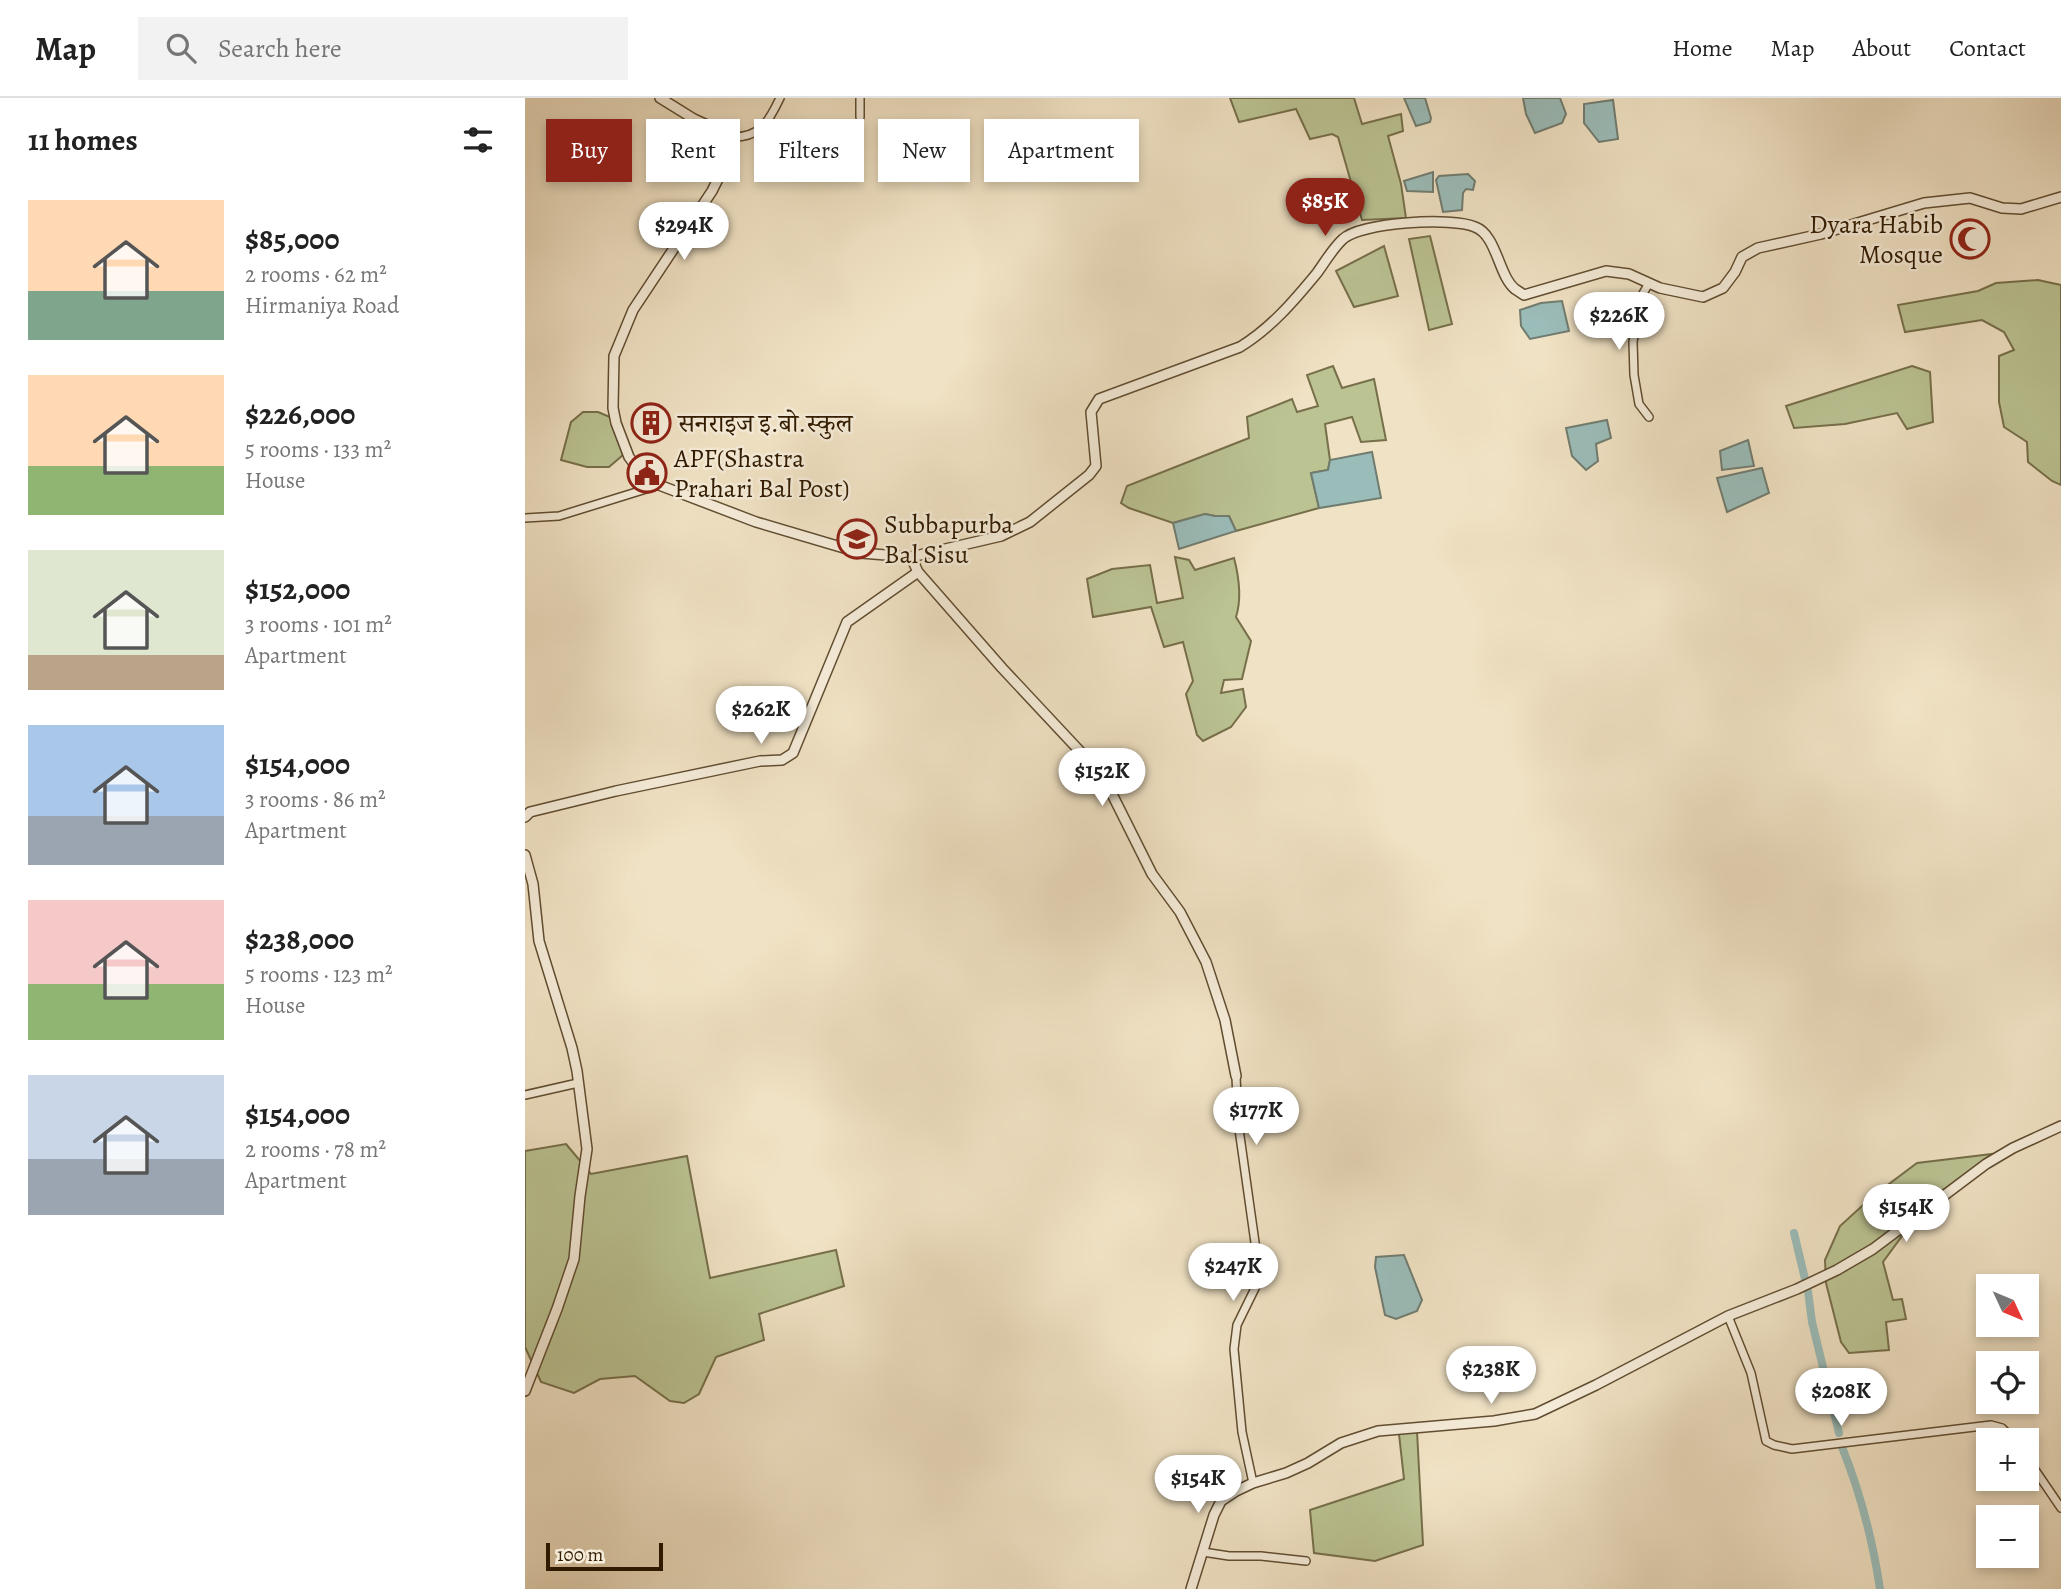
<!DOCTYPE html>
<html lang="en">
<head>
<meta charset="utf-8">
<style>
	body { margin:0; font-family:Alegreya,"Noto Serif Devanagari",serif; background:#f2f2f2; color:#222; height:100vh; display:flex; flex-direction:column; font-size:26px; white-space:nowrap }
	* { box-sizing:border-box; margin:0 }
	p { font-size:23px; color:#767676 }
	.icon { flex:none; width:38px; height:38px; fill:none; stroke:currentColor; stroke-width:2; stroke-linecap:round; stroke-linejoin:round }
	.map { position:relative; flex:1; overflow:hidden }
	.sheet { display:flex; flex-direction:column; background:#fff; width:525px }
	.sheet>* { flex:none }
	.top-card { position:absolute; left:21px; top:21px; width:665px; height:63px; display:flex; gap:14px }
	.needle { width:46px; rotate:134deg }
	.fabs { position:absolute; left:1451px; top:1176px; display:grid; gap:14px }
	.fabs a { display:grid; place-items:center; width:63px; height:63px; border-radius:0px; background:#fff; box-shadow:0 4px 10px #0003; font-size:35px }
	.scale { position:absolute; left:21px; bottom:18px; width:117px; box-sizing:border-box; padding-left:7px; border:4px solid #311b00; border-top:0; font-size:19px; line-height:24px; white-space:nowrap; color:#311b00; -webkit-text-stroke:5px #f5ecd9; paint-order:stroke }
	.price { position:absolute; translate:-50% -60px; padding:0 16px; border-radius:24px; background:#fff; color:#222; font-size:23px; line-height:46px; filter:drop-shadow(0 2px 4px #0008) }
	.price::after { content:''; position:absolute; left:50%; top:42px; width:21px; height:16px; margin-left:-10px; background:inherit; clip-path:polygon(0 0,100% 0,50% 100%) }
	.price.on { background:#8f2418; color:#fff }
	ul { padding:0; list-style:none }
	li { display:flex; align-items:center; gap:21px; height:175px; padding:0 28px }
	li span { display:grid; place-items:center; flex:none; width:196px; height:140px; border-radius:0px; color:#555 }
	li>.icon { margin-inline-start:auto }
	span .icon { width:84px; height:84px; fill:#fffc; stroke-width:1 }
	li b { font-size:30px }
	h2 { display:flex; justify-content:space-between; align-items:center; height:84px; padding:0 28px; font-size:30px }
	.pill { padding:0 24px; border-radius:0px; background:#fff; box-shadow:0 4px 10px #0003; font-size:24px; line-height:63px }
	.pill.on { background:#8f2418; color:#fff }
	header { display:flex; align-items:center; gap:42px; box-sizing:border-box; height:98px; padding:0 35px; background:#fff; border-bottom:2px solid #e0e0e0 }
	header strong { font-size:33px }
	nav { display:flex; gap:38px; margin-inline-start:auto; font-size:24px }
	.search { width:490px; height:63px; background:#f2f2f2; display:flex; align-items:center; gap:18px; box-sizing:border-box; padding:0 24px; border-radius:0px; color:#767676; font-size:26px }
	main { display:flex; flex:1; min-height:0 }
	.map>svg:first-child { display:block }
</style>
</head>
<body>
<header>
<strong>Map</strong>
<div class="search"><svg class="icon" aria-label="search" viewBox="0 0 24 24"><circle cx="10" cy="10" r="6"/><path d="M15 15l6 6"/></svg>Search here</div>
<nav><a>Home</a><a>Map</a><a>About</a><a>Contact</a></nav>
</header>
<main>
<section class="sheet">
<h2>11 homes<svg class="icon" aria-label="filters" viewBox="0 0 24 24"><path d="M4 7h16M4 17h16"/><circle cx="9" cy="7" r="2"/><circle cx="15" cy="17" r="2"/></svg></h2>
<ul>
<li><span style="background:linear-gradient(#ffd9b3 65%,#7fa58c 0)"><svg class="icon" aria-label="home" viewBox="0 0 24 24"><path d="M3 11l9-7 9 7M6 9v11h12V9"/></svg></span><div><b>$85,000</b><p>2 rooms · 62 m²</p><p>Hirmaniya Road</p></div></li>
<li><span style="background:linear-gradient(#ffd9b3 65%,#8fb573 0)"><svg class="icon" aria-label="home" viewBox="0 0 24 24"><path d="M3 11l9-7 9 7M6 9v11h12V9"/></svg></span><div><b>$226,000</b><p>5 rooms · 133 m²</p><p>House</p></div></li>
<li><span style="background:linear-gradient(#dfe7d0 75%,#b9a48a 0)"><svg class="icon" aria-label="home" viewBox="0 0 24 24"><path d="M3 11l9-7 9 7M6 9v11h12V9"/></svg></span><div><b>$152,000</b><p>3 rooms · 101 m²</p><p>Apartment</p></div></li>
<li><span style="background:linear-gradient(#a9c7e8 65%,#9aa5b1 0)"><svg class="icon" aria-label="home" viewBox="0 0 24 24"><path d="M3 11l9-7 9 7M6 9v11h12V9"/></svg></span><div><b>$154,000</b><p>3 rooms · 86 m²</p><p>Apartment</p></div></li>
<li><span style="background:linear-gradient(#f6c9c9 60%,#8fb573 0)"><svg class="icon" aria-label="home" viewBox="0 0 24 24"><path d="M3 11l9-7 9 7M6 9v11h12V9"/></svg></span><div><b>$238,000</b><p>5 rooms · 123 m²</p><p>House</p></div></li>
<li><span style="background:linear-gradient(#c9d6e8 60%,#9aa5b1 0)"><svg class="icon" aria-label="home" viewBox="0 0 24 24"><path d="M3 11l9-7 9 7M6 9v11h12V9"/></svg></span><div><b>$154,000</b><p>2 rooms · 78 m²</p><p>Apartment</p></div></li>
</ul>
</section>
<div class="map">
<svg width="1536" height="1491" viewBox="0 0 1536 1491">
	<rect width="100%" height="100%" fill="#f0e2c4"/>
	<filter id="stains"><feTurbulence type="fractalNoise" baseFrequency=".00286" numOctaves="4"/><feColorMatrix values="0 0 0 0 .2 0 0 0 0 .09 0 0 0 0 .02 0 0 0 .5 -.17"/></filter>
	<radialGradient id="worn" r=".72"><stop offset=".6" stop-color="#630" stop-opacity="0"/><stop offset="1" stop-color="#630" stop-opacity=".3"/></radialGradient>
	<!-- green -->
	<g fill="#bbc393" stroke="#766f4a" stroke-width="2">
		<polygon points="705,0 829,0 837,26 876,16 878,33 863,38 876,86 881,120 837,122 813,39 807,36 785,41 771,11 714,24"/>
		<polygon points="905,138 927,226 904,232 884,141"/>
		<polygon points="859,148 873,198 829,209 811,173"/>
		<polygon points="1513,182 1536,187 1536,387 1527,383 1503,364 1502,344 1479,329 1474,304 1474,258 1489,252 1479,234 1457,222 1380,234 1373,207 1453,193 1471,185"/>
		<polygon points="808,268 817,290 849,281 861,342 836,344 827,319 800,326 805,362 803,372 786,375 794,410 711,433 704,418 690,418 680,416 648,425 604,410 596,405 602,388 724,340 722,319 767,301 772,314 793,308 782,277"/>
		<polygon points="1387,268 1405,274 1408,324 1382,331 1372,315 1320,326 1269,330 1261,308"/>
		<polygon points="58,314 73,314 85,319 98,357 84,369 62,369 36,362 46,324"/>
		<path d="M650,459L664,462L670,472L709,460C714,479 717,500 711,519L726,543L717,581L699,582L696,595L718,591L721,609L706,629L678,643L672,637L661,596L668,583L658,544L639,549L626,509L568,519L562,481L587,471L625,467L632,505L658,500Z"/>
		<polygon points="41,1046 66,1076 162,1058 185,1180 311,1152 319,1188 234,1216 239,1242 191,1259 174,1296 159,1305 145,1303 110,1278 75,1281 49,1295 16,1284 0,1249 0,1053"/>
		<polygon points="1467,1056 1387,1115 1385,1127 1358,1164 1368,1202 1377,1201 1381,1221 1361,1224 1364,1252 1324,1255 1316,1244 1301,1185 1300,1162 1315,1128 1348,1098 1392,1065"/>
		<polygon points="892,1333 898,1447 850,1463 789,1455 785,1412 879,1381 874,1336"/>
	</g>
	<!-- water -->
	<g fill="#9bbdba" stroke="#717c70" stroke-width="2">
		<polygon points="879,0 900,0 906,20 905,24 891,28"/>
		<polygon points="998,0 1035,0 1041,16 1037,25 1010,35 1001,16"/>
		<polygon points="1088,2 1093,41 1074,44 1059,25 1059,6"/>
		<polygon points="908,74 908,94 882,93 879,83"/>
		<polygon points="943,76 950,83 948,92 941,91 938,95 937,112 918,114 911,82 914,78"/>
		<polygon points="1037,203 1044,233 1005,241 996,228 995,212 1016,205"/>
		<polygon points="1082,322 1086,340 1071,346 1073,363 1061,372 1047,358 1041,330"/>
		<polygon points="1223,342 1229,368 1197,372 1195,353"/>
		<polygon points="847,354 856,400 794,410 786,375 803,372 805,362"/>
		<polygon points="1237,370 1244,395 1202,414 1192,380"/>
		<polygon points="680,416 690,418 704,418 711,433 654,451 648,425"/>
		<polygon points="879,1157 897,1202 892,1213 871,1221 860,1217 850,1169 851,1159"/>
	</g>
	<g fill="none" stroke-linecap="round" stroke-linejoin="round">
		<!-- canal -->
		<g stroke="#9bbdba" stroke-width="8">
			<polyline points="1269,1135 1280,1181"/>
			<polyline points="1283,1193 1287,1224 1314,1335"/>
			<path d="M1317,1349C1335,1394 1348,1444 1355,1491"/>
		</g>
		<!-- minor casing -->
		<g stroke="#614d31" stroke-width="10">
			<g id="minor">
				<polyline points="335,0 335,19"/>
				<path d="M208,39C236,39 244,23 255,0"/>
				<polyline points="1124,319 1114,306 1109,277 1108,244 1116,199 1124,185"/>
				<polyline points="0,420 34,418 134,387"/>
				<polyline points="711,978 713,1024 735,1180 712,1227 709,1251 717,1334 728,1385"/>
				<polyline points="0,997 53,985"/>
				<polyline points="1203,1218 1226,1275 1241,1343 1249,1347 1267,1351 1466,1327 1477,1330 1489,1342"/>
				<polyline points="1502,1360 1536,1410"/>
				<polyline points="678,1454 704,1458 736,1458 781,1463"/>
			</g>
		</g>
		<!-- tertiary casing -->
		<g stroke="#614d31" stroke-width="12">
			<g id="tertiary">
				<path d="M135,0L169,21L208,39L203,61L187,93L108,212L89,258L88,310L91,325L104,359L116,375L134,387L231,424L336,455L386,459L476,438L505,424L564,377L571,368L566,314L574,301L715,249C746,230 769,203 792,175C800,164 808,150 818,141C836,124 928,119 950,129C972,137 973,177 990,191C993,193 996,195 999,197L1081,173L1104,176L1135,190L1178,199L1198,190L1210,174L1217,159L1233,150L1296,136L1399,105L1445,100L1477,110L1496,111L1536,99"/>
				<polyline points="386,459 393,474 477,570 565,664 586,694 627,776 655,814 681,864 700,922 711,978"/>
				<polyline points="0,719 5,714 91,693 235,663 257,662 268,655 322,524 393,474"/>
				<polyline points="0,757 8,786 14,843 47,950 52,973 62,1051 55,1098 49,1161 32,1211 0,1293"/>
				<polyline points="666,1491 689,1417 696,1403 711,1393 728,1385 761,1375 783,1365 816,1345 853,1333 969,1323 1010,1316 1071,1287 1203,1218 1272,1191 1312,1172 1348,1151 1461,1066 1488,1050 1536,1028"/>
			</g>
		</g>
		<!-- minor -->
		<use href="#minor" stroke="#f5ecd9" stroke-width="7"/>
		<!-- tertiary -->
		<use href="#tertiary" stroke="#f5ecd9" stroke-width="9"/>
	</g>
	<!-- icons -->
	<defs>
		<g id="mosque-ring" transform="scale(2.0125)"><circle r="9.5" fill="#f5ecd9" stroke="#8f2418" stroke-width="1.5"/><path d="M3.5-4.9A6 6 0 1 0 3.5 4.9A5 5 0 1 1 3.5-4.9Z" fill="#8f2418"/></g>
		<g id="building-ring" transform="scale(2.0125)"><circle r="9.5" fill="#f5ecd9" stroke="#8f2418" stroke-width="1.5"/><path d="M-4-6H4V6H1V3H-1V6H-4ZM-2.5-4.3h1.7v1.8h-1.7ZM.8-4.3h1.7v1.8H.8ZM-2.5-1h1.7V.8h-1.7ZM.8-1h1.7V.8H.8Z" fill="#8f2418"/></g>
		<g id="civic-ring" transform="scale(2.0125)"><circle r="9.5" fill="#f5ecd9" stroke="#8f2418" stroke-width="1.5"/><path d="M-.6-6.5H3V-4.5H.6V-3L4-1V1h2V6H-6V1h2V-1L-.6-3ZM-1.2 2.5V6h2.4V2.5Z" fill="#8f2418"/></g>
		<g id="school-ring" transform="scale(2.0125)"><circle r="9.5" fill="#f5ecd9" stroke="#8f2418" stroke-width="1.5"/><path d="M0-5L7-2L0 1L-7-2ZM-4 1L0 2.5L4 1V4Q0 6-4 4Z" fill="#8f2418"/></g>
	</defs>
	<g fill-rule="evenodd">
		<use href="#mosque-ring" x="1445" y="141"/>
		<use href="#building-ring" x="126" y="325"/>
		<use href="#civic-ring" x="122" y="375"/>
		<use href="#school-ring" x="332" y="441"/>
	</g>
	<g text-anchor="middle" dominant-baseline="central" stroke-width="5" stroke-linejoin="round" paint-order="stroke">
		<!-- poi labels -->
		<g font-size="26" fill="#311b00" stroke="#f5ecd9" text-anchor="start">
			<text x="1418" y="126" text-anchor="end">Dyara Habib<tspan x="1418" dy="30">Mosque</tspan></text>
			<text x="153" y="325">सनराइज इ.बाे.स्कुल</text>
			<text x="149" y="360">APF(Shastra<tspan x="149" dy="30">Prahari Bal Post)</tspan></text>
			<text x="359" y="426">Subbapurba<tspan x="359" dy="30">Bal Sisu</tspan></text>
		</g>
	</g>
	<rect width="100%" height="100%" filter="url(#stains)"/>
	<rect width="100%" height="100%" fill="url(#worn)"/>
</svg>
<div class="fabs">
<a><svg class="needle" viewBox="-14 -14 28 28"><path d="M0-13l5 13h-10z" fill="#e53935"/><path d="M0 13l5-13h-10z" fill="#767676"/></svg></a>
<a><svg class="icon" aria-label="locate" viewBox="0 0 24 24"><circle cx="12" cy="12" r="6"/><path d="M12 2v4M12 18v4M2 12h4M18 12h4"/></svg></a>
<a>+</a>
<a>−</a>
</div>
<div class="scale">100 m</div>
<b class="price on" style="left:800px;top:140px">$85K</b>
<b class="price" style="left:159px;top:164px">$294K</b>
<b class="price" style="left:1094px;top:254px">$226K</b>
<b class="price" style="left:236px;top:648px">$262K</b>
<b class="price" style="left:577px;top:710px">$152K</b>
<b class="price" style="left:731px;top:1049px">$177K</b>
<b class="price" style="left:1381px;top:1146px">$154K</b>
<b class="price" style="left:708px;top:1205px">$247K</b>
<b class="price" style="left:966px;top:1308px">$238K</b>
<b class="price" style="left:1316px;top:1330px">$208K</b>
<b class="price" style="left:673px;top:1417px">$154K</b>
<div class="top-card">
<a class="pill on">Buy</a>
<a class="pill">Rent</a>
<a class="pill">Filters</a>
<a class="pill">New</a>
<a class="pill">Apartment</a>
</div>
</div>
</main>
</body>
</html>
